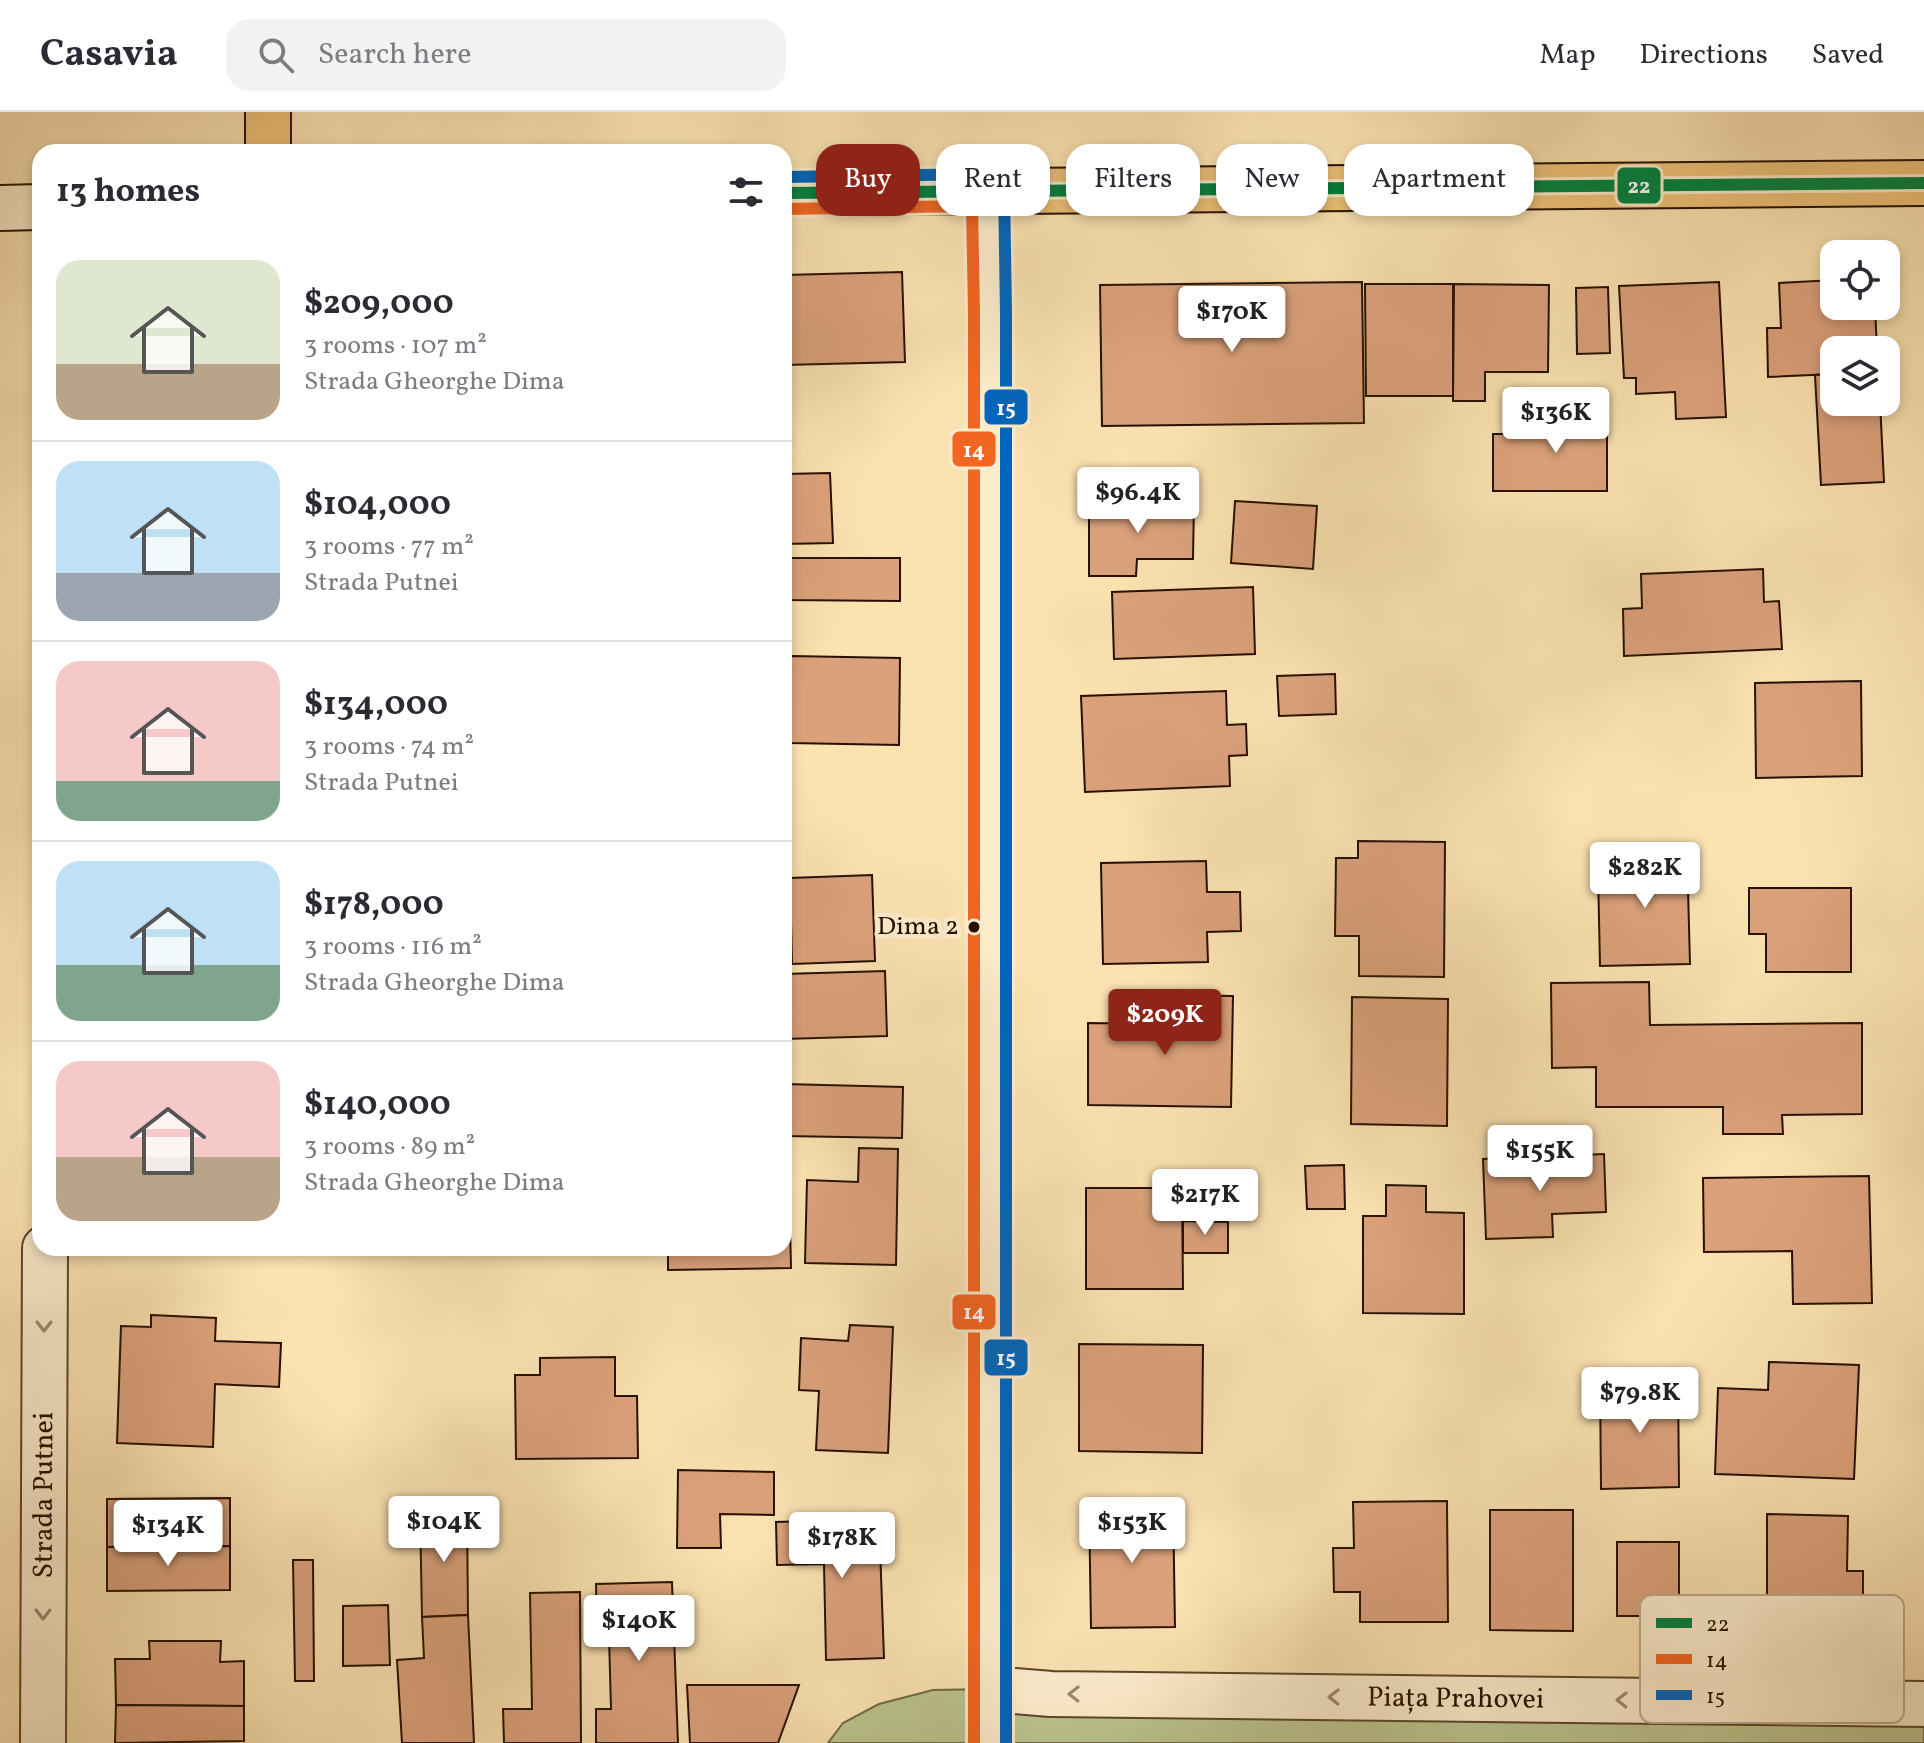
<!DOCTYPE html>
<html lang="en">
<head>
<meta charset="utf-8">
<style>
	body { margin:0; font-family:Vollkorn,serif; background:#f2f2f3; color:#2b2b33; height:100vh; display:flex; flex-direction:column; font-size:30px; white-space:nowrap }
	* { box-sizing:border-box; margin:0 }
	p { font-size:26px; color:#7c7c81 }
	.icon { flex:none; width:44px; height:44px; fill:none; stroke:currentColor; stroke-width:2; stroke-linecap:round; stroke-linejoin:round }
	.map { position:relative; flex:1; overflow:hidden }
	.details { position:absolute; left:32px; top:32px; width:760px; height:1112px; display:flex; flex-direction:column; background:#fff; border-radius:24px; box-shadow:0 4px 12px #0003 }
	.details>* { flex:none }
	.banner { position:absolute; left:816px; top:32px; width:760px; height:72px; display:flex; gap:16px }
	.buttons { position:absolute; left:1820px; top:128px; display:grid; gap:16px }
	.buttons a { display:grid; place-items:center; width:80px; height:80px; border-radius:16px; background:#fff; box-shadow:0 4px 12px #0003; font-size:40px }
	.price { position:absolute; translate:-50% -68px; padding:0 18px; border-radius:8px; background:#fff; color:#222; font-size:26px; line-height:52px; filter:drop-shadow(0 2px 4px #0008) }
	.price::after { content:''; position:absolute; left:50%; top:48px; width:24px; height:18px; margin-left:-12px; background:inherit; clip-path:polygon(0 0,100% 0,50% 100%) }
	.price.active { background:#8f2418; color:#fff }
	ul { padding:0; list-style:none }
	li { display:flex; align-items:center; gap:24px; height:200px; padding:0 24px }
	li+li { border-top:2px solid #e1e1e2 }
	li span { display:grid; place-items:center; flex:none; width:224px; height:160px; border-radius:24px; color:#555 }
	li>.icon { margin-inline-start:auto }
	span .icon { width:96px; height:96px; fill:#fffc; stroke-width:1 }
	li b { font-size:34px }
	h2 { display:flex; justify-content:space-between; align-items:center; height:96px; padding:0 24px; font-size:34px }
	.pill { padding:0 28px; border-radius:24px; background:#fff; box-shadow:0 4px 12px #0003; font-size:28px; line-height:72px }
	.pill.active { background:#8f2418; color:#fff }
	header { display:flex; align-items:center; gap:48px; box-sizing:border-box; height:112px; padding:0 40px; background:#fff; border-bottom:2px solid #e1e1e2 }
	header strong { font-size:38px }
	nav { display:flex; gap:44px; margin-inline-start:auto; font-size:28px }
	.search { width:560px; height:72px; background:#f2f2f3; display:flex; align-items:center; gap:20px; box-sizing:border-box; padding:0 28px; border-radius:24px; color:#7c7c81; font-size:30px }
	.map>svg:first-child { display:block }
</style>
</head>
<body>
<header>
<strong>Casavia</strong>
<div class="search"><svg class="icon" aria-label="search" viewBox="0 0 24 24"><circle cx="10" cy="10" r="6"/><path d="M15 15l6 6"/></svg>Search here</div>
<nav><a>Map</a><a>Directions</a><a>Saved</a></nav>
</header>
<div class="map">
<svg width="1924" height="1631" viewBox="0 0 1924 1631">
	<rect width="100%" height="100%" fill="#fbe2b1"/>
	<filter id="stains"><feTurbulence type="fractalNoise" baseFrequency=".0025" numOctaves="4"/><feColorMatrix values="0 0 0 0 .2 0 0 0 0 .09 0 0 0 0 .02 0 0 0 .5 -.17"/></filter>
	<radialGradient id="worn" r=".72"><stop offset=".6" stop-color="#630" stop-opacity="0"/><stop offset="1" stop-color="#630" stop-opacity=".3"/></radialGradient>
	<!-- green -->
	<polygon fill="#bbc48e" stroke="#706a47" stroke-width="2" points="990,1577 1924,1592 1924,1631 828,1631 843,1611 879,1592 933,1578"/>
	<!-- building -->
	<g fill="#dba17b" stroke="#261100" stroke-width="2">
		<polygon points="902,160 905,250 784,253 784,163"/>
		<polygon points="1834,168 1834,194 1875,194 1877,238 1834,238 1834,262 1768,265 1767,216 1781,216 1779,171"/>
		<polygon points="1362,170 1364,311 1102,314 1100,173"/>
		<polygon points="1719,170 1726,305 1676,307 1675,280 1636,282 1636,266 1624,266 1619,174"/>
		<polygon points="1365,172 1453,172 1453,284 1366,284"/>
		<polygon points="1454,172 1549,173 1548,260 1485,260 1485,289 1453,289"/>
		<polygon points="1608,175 1610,241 1577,242 1576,176"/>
		<polygon points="1834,262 1834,290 1880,290 1884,370 1821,373 1815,263"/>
		<polygon points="1556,294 1607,294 1607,379 1493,379 1493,322 1557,322"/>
		<polygon points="830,361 833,431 784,432 784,362"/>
		<polygon points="1235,389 1317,394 1313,457 1231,451"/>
		<polygon points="1194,390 1193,447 1137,447 1136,464 1089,464 1089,391"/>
		<polygon points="784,446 900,446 900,489 784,488"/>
		<polygon points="1763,457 1764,490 1779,489 1782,537 1624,544 1623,497 1642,496 1641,462"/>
		<polygon points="1253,475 1255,542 1114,547 1112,480"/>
		<polygon points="791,544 900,546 899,633 790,631"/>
		<polygon points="1335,562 1336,602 1279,604 1277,564"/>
		<polygon points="1861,569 1862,664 1756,666 1755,571"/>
		<polygon points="1226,579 1227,613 1246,612 1247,643 1229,644 1230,674 1085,680 1081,584"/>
		<polygon points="1358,729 1445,730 1444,865 1359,864 1359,824 1335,824 1336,746 1358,746"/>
		<polygon points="1687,739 1690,852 1600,854 1598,760 1614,760 1614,741"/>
		<polygon points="1206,749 1207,780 1240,780 1241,819 1207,820 1208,850 1103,852 1101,751"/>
		<polygon points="872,763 875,849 792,852 790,766"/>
		<polygon points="1749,776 1851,776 1851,860 1766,860 1766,822 1749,822"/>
		<polygon points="885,859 887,924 784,927 784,862"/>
		<polygon points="1649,870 1650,913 1862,911 1862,1002 1782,1003 1783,1022 1723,1022 1723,995 1596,995 1596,955 1552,956 1551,871"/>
		<polygon points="1164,883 1233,884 1231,995 1088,993 1088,911 1164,912"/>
		<polygon points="1352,885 1448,887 1447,1014 1351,1012"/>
		<polygon points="784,972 903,975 902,1026 784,1024"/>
		<polygon points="859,1036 898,1037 896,1153 805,1151 807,1068 858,1070"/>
		<polygon points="1604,1042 1606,1100 1552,1102 1553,1125 1486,1127 1483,1047"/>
		<polygon points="1344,1053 1345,1097 1307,1097 1305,1054"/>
		<polygon points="1869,1064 1872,1191 1793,1192 1792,1139 1704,1140 1703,1066"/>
		<polygon points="784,1071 789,1071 791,1156 668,1158 668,1136 784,1136"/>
		<polygon points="1386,1073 1426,1074 1426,1100 1464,1101 1464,1202 1363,1201 1363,1104 1386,1104"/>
		<polygon points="1086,1076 1182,1076 1183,1177 1086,1177"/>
		<polygon points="1183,1109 1228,1110 1228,1141 1183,1141"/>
		<polygon points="118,1136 310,1136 310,1141 118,1142"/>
		<polygon points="151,1203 216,1206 215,1229 281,1231 279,1275 215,1272 213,1335 117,1331 121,1214 151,1215"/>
		<polygon points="850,1213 893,1215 888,1341 816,1338 819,1279 799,1278 801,1226 848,1229"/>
		<polygon points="1079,1232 1203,1233 1202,1341 1079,1339"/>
		<polygon points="615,1245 615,1284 637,1284 638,1346 516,1347 515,1263 540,1263 540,1246"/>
		<polygon points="1769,1250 1859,1253 1854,1367 1715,1362 1718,1276 1768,1278"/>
		<polygon points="1678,1269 1679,1375 1601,1377 1600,1271"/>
		<polygon points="678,1358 774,1360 774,1403 720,1402 721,1436 677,1436"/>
		<polygon points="230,1386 230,1434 107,1435 107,1387"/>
		<polygon points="1447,1389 1448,1510 1360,1510 1360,1480 1334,1480 1333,1436 1354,1436 1353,1390"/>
		<polygon points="1173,1390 1175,1515 1091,1516 1089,1391"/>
		<polygon points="1490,1398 1573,1398 1573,1519 1490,1518"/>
		<polygon points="467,1399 468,1503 422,1505 420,1400"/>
		<polygon points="1767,1402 1848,1404 1847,1459 1863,1459 1863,1515 1767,1513"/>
		<polygon points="879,1407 884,1546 826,1548 824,1452 777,1453 776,1410"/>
		<rect x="1617" y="1430" width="62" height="74"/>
		<polygon points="230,1434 230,1478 107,1479 107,1435"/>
		<polygon points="293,1448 313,1448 314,1569 295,1569"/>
		<polygon points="672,1470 678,1631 596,1631 596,1597 611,1597 609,1525 597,1526 596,1472"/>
		<polygon points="580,1480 581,1631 504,1631 503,1597 532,1597 530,1481"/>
		<polygon points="388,1493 390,1553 343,1554 343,1494"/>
		<polygon points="468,1503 474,1631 402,1631 397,1548 424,1546 422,1505"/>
		<polygon points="149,1529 221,1529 220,1550 244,1549 244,1594 116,1593 115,1547 150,1547"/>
		<polygon points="687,1573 799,1573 778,1631 690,1631"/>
		<polygon points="116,1593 244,1594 244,1629 115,1631"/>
	</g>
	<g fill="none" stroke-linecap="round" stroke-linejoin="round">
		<!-- minor casing -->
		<g stroke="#5b452c" stroke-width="48">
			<g id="minor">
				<path id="s1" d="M990,1577L1051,1582L1924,1592"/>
				<path id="s2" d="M43,1631L45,1136"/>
			</g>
		</g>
		<!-- tertiary casing -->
		<g stroke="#5b452c" stroke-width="48">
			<polyline id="tertiary" points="988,78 990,201 990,1631"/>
		</g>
		<!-- secondary casing -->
		<g stroke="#261100" stroke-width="48">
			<polyline id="secondary" points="0,96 40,95"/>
		</g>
		<!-- primary casing -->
		<g stroke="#261100" stroke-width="48">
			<g id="primary">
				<polyline points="268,0 268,40"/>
				<polyline points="784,81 1924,71"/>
			</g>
		</g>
		<!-- minor -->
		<use href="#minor" stroke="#fceccc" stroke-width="44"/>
		<!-- tertiary -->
		<use href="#tertiary" stroke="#fceccc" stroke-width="44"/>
		<!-- secondary -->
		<use href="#secondary" stroke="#fceccc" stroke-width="44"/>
		<!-- primary -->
		<use href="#primary" stroke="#eec178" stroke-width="44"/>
		<!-- bus-1 casing -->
		<g stroke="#fceccc" stroke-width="18">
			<polyline id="bus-1" points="784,81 1924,71"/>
		</g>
		<!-- bus-2 casing -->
		<g stroke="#fceccc" stroke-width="18">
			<polyline id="bus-2" points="784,97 972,94 974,201 974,1631"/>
		</g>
		<!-- bus-3 casing -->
		<g stroke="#fceccc" stroke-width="18">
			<polyline id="bus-3" points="784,65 989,62 999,67 1004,76 1006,201 1006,1631"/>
		</g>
		<!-- bus-1 -->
		<use href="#bus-1" stroke="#008040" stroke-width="12"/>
		<!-- bus-2 -->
		<use href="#bus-2" stroke="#f26522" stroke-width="12"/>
		<!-- bus-3 -->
		<use href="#bus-3" stroke="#0065bd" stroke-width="12"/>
	</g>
	<!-- one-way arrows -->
	<defs><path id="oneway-chevron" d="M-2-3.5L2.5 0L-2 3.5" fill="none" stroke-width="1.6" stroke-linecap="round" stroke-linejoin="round" transform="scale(2)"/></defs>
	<g stroke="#9c8970">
		<use href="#oneway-chevron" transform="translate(44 1214) rotate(90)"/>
		<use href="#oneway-chevron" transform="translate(43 1502) rotate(90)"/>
		<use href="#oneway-chevron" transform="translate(1074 1582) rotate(-179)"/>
		<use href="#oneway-chevron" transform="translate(1334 1585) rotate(-179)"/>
		<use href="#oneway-chevron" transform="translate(1622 1588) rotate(-179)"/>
	</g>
	<!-- markers -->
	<circle fill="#261100" stroke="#fceccc" stroke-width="3" cx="974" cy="815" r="7"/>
	<g text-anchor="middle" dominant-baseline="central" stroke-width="8" stroke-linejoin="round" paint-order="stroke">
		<!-- bus labels -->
		<g font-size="26" fill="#261100" stroke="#fceccc" text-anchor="end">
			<text x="959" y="815">Dima 2</text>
		</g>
		<!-- street labels -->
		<g font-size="28" fill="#261100" stroke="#fceccc">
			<text stroke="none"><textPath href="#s2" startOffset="248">Strada Putnei</textPath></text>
			<text stroke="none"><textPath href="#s1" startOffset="466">Piața Prahovei</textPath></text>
		</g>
	</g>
	<!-- legend -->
	<rect x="1640" y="1483" width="264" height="128" rx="12" fill="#fceccc" stroke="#bcaa8f" stroke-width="2"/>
	<rect x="1656" y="1506" width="36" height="10" fill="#008040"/>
	<rect x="1656" y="1542" width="36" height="10" fill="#f26522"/>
	<rect x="1656" y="1578" width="36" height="10" fill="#0065bd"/>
	<g font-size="22" fill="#261100">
		<text x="1706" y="1519">22</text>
		<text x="1706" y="1555">14</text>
		<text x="1706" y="1591">15</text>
	</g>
	<g stroke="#fceccc" stroke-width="3">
		<rect x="1616" y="54" width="46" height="39" rx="8" fill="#008040"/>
		<rect x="983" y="276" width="46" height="38" rx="8" fill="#0065bd"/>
		<rect x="951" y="318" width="46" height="38" rx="8" fill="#f26522"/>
		<rect x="951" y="1181" width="46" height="38" rx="8" fill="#f26522"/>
		<rect x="983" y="1226" width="46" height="39" rx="8" fill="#0065bd"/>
	</g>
	<g font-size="22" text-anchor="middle" font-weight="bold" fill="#fff">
		<text x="1639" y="81">22</text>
		<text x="1006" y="303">15</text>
		<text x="974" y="345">14</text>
		<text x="974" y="1207">14</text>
		<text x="1006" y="1253">15</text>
	</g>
	<rect width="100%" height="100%" filter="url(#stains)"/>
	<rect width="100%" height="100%" fill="url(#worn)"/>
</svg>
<div class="buttons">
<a><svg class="icon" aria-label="locate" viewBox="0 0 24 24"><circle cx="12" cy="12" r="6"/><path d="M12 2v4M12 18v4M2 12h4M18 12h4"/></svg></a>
<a><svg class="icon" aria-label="layers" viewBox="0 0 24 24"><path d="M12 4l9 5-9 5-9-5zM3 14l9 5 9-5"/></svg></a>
</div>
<b class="price" style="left:1232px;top:242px">$170K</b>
<b class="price" style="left:1556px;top:343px">$136K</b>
<b class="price" style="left:1138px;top:423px">$96.4K</b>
<b class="price" style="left:1645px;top:798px">$282K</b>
<b class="price active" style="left:1165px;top:945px">$209K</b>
<b class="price" style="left:1540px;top:1081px">$155K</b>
<b class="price" style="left:1205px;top:1125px">$217K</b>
<b class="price" style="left:1640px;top:1323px">$79.8K</b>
<b class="price" style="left:444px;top:1452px">$104K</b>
<b class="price" style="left:1132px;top:1453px">$153K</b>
<b class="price" style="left:168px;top:1456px">$134K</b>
<b class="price" style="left:842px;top:1468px">$178K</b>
<b class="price" style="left:639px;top:1551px">$140K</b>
<div class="banner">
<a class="pill active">Buy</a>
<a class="pill">Rent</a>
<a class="pill">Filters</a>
<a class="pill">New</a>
<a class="pill">Apartment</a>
</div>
<section class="details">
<h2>13 homes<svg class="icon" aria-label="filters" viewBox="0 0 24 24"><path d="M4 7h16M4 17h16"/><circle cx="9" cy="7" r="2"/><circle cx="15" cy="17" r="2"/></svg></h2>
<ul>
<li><span style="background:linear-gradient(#dfe7d0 65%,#b9a48a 0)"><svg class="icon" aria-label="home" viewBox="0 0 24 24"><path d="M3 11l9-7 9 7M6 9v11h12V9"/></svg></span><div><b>$209,000</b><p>3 rooms · 107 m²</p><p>Strada Gheorghe Dima</p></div></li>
<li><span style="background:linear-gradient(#bfe0f5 70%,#9aa5b1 0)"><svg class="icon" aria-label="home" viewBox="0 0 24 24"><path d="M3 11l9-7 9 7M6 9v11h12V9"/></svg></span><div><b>$104,000</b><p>3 rooms · 77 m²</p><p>Strada Putnei</p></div></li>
<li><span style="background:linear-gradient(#f6c9c9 75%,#7fa58c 0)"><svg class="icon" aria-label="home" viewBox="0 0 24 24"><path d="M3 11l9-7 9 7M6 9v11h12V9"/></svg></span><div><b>$134,000</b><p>3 rooms · 74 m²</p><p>Strada Putnei</p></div></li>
<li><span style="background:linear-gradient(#bfe0f5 65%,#7fa58c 0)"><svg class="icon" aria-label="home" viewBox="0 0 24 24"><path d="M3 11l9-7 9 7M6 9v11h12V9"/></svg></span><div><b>$178,000</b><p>3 rooms · 116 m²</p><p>Strada Gheorghe Dima</p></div></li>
<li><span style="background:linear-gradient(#f6c9c9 60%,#b9a48a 0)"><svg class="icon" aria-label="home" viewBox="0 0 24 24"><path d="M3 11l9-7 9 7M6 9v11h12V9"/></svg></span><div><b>$140,000</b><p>3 rooms · 89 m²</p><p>Strada Gheorghe Dima</p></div></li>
</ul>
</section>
</div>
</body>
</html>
